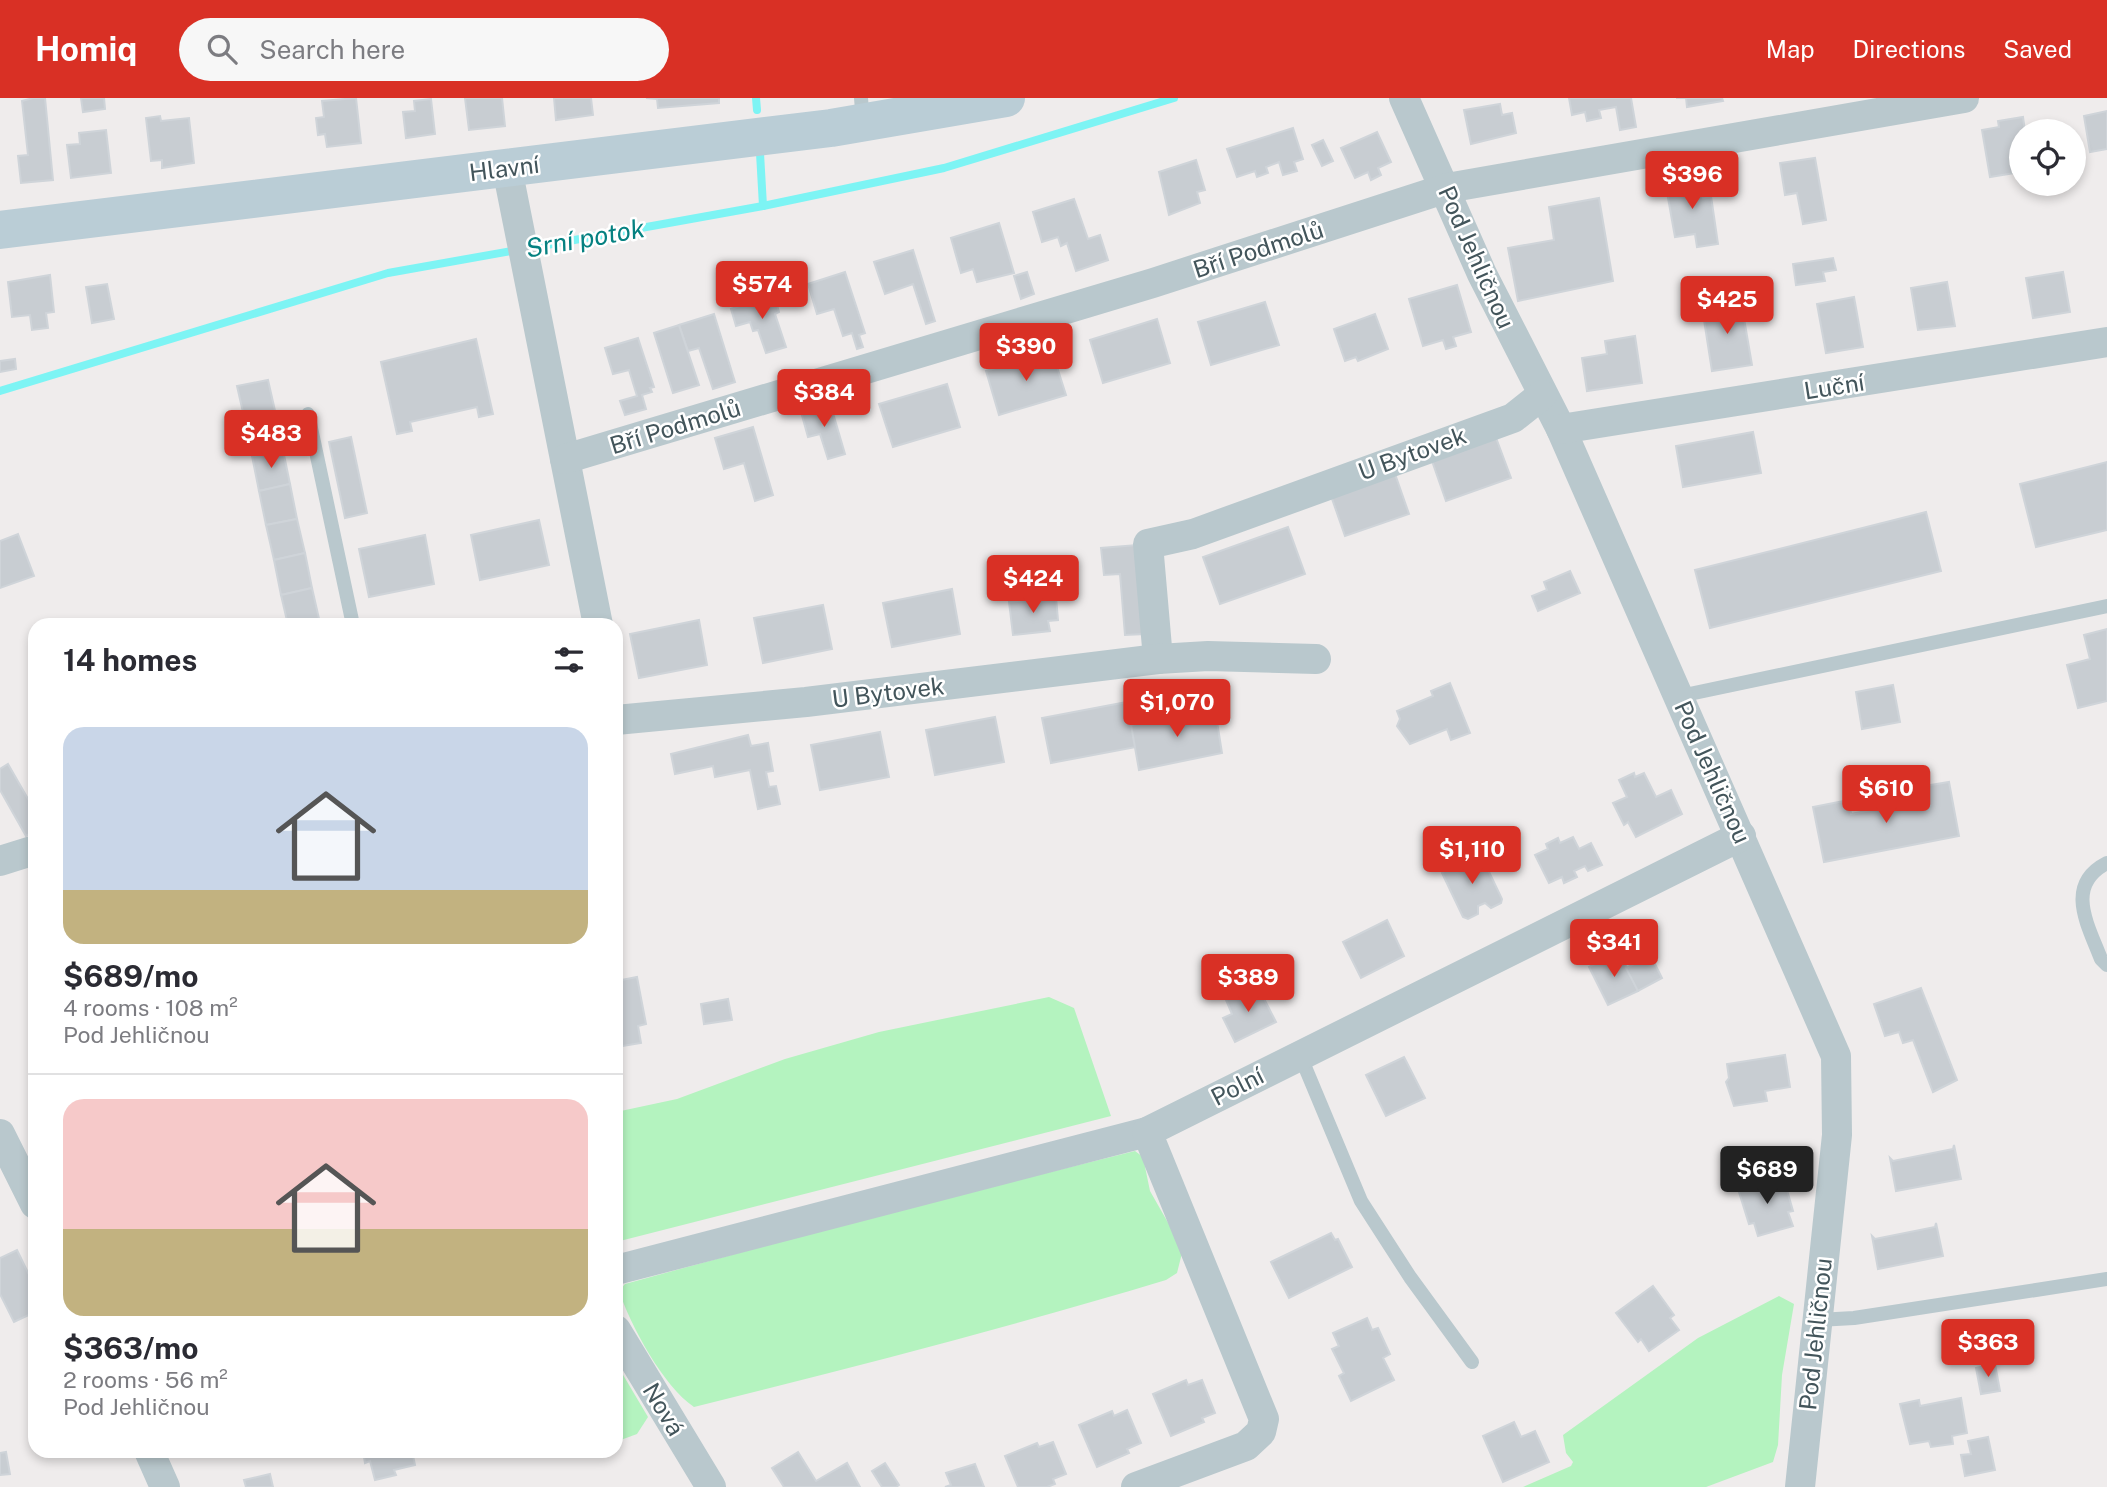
<!DOCTYPE html>
<html lang="en">
<head>
<meta charset="utf-8">
<style>
	body { margin:0; font-family:"Public Sans",sans-serif; background:#f7f7f7; color:#2b2b33; height:100vh; display:flex; flex-direction:column; font-size:26px; white-space:nowrap }
	* { box-sizing:border-box; margin:0 }
	p { font-size:23px; color:#7c7c81 }
	.icon { flex:none; width:38px; height:38px; fill:none; stroke:currentColor; stroke-width:2; stroke-linecap:round; stroke-linejoin:round }
	.map { position:relative; flex:1; overflow:hidden }
	.side { position:absolute; left:28px; top:520px; width:595px; height:840px; display:flex; flex-direction:column; background:#fff; border-radius:21px; box-shadow:0 4px 10px #0003 }
	.side>* { flex:none }
	.buttons { position:absolute; left:2009px; top:21px; display:grid; gap:14px }
	.buttons a { display:grid; place-items:center; width:77px; height:77px; border-radius:50%; background:#fff; box-shadow:0 4px 10px #0003; font-size:35px }
	.price { position:absolute; translate:-50% -60px; padding:0 16px; border-radius:7px; background:#d93025; color:#fff; font-size:23px; line-height:46px; filter:drop-shadow(0 2px 4px #0008) }
	.price::after { content:''; position:absolute; left:50%; top:42px; width:21px; height:16px; margin-left:-10px; background:inherit; clip-path:polygon(0 0,100% 0,50% 100%) }
	.price.active { background:#222; color:#fff }
	ul { padding:0; list-style:none }
	li { display:grid; align-content:center; gap:14px; height:371px; padding:0 35px }
	li+li { border-top:2px solid #e1e1e2 }
	li span { display:grid; place-items:center; height:217px; border-radius:21px; color:#555 }
	li>.icon { margin-inline-start:auto }
	span .icon { width:126px; height:126px; fill:#fffc; stroke-width:1 }
	li b { font-size:30px }
	h2 { display:flex; justify-content:space-between; align-items:center; height:84px; padding:0 35px; font-size:30px }
	header { display:flex; align-items:center; gap:42px; box-sizing:border-box; height:98px; padding:0 35px; background:#d93025; color:#fff }
	header strong { font-size:33px }
	nav { display:flex; gap:38px; margin-inline-start:auto; font-size:24px }
	.search { width:490px; height:63px; background:#f7f7f7; display:flex; align-items:center; gap:18px; box-sizing:border-box; padding:0 24px; border-radius:38px; color:#7c7c81; font-size:26px }
	.map>svg:first-child { display:block }
</style>
</head>
<body>
<header>
<strong>Homiq</strong>
<div class="search"><svg class="icon" aria-label="search" viewBox="0 0 24 24"><circle cx="10" cy="10" r="6"/><path d="M15 15l6 6"/></svg>Search here</div>
<nav><a>Map</a><a>Directions</a><a>Saved</a></nav>
</header>
<div class="map">
<svg width="2107" height="1389" viewBox="0 0 2107 1389">
	<rect width="100%" height="100%" fill="#efecec"/>
	<!-- green -->
	<g fill="#b4f3bf">
		<polygon points="1049,899 1074,910 1111,1018 616,1144 616,1014 677,1001 785,961 879,934"/>
		<path d="M1135,1053L1143,1059L1150,1093L1183,1151L1177,1175L1166,1182C1010,1229 852,1270 694,1309C663,1288 631,1228 619,1193L625,1186L892,1113Z"/>
		<polygon points="1779,1198 1794,1206 1782,1277 1778,1347 1773,1364 1706,1389 1523,1389 1571,1368 1573,1364 1566,1355 1563,1337 1698,1240"/>
		<polygon points="616,1265 648,1319 637,1336 618,1343"/>
	</g>
	<g fill="none" stroke-linecap="round" stroke-linejoin="round">
		<!-- stream -->
		<g stroke="#7df4f4" stroke-width="8">
			<polyline points="756,0 757,12"/>
			<polyline points="760,55 763,108"/>
			<polyline points="530,150 763,108 944,70 1174,0"/>
			<polyline points="0,293 388,175 517,152"/>
		</g>
	</g>
	<!-- building -->
	<g fill="#c8cdd2" stroke="#cfd4d9" stroke-width="2">
		<polygon points="33,0 45,0 53,82 21,85 18,58 28,57 22,3"/>
		<polygon points="81,0 104,0 105,11 83,14"/>
		<polygon points="356,0 361,45 327,49 325,36 318,37 316,20 324,19 322,3"/>
		<polygon points="465,0 502,0 505,28 469,32"/>
		<polygon points="554,0 591,0 593,17 556,22"/>
		<polygon points="646,0 719,0 719,5 658,10 657,1"/>
		<polygon points="1569,0 1631,0 1636,29 1620,32 1616,9 1599,12 1601,20 1587,23 1585,14 1572,17"/>
		<polygon points="1676,0 1722,0 1723,3 1687,9 1686,0"/>
		<polygon points="431,1 435,36 406,40 403,14 415,13 414,3"/>
		<polygon points="1500,6 1502,17 1512,15 1516,35 1471,46 1464,12"/>
		<polygon points="2107,13 2107,51 2090,54 2084,18"/>
		<polygon points="160,18 161,23 189,20 194,65 162,70 162,62 151,63 146,20"/>
		<polygon points="2023,19 2025,33 2021,33 2021,74 1990,79 1982,32 1999,29 1998,23"/>
		<polygon points="1293,30 1303,61 1294,64 1297,73 1283,77 1279,64 1266,69 1268,75 1257,79 1255,73 1237,79 1227,51"/>
		<polygon points="106,32 111,75 71,80 67,47 80,46 79,35"/>
		<polygon points="1377,34 1391,64 1378,70 1381,77 1371,82 1368,74 1355,80 1341,50"/>
		<polygon points="1323,42 1333,63 1322,68 1312,47"/>
		<polygon points="1815,60 1826,122 1803,126 1797,95 1785,97 1780,65"/>
		<polygon points="1196,62 1205,92 1197,94 1200,105 1169,117 1159,74"/>
		<polygon points="1699,77 1703,100 1711,98 1718,146 1697,149 1695,136 1675,139 1665,83"/>
		<polygon points="1599,100 1613,183 1518,203 1508,150 1554,142 1549,109"/>
		<polygon points="1074,101 1088,141 1100,137 1108,162 1076,173 1067,145 1061,148 1058,139 1042,144 1033,114"/>
		<polygon points="999,125 1014,175 977,184 973,171 961,175 951,140"/>
		<polygon points="913,152 935,223 926,226 913,186 885,196 874,164"/>
		<polygon points="1833,160 1836,172 1823,174 1825,183 1796,187 1793,166"/>
		<polygon points="845,174 865,235 859,237 863,249 857,251 852,235 843,238 834,211 817,216 808,186"/>
		<polygon points="1027,174 1034,196 1021,201 1014,178"/>
		<polygon points="2063,174 2070,214 2033,220 2026,180"/>
		<polygon points="50,177 54,214 46,215 48,230 32,232 30,217 12,219 8,184"/>
		<polygon points="1947,184 1955,228 1918,232 1911,190"/>
		<polygon points="107,186 114,221 92,225 86,189"/>
		<polygon points="1457,187 1471,234 1453,239 1456,248 1446,251 1443,242 1423,248 1409,201"/>
		<polygon points="774,196 779,214 775,216 786,249 766,255 758,232 753,233 750,224 736,228 731,211"/>
		<polygon points="1854,199 1863,249 1826,255 1817,206"/>
		<polygon points="1741,203 1752,267 1712,273 1702,209"/>
		<polygon points="1265,204 1279,247 1211,267 1198,224"/>
		<polygon points="714,216 735,284 713,291 699,250 688,253 679,227"/>
		<polygon points="1375,216 1388,251 1358,263 1356,259 1345,263 1334,231"/>
		<polygon points="1157,221 1170,265 1103,285 1090,242"/>
		<polygon points="679,227 699,287 673,295 654,235"/>
		<polygon points="1635,238 1642,285 1587,293 1582,260 1607,256 1605,243"/>
		<polygon points="638,240 654,289 650,290 652,294 642,297 646,311 625,317 620,303 637,298 629,272 613,276 605,250"/>
		<polygon points="476,241 493,316 479,319 477,309 410,324 412,333 397,336 381,264"/>
		<polygon points="1052,253 1066,297 999,317 986,273"/>
		<polygon points="15,261 16,271 0,274 0,263"/>
		<polygon points="268,282 276,317 245,323 237,288"/>
		<polygon points="947,286 960,329 893,349 879,306"/>
		<polygon points="830,305 845,356 828,361 820,336 808,339 801,314"/>
		<polygon points="276,317 283,352 252,358 245,323"/>
		<polygon points="753,329 773,397 755,403 744,365 724,371 715,340"/>
		<polygon points="1753,334 1761,375 1683,389 1676,348"/>
		<polygon points="1495,337 1511,380 1446,403 1431,360"/>
		<polygon points="351,339 367,415 345,420 329,344"/>
		<polygon points="283,352 290,386 259,393 252,358"/>
		<polygon points="2107,364 2107,432 2036,449 2020,386"/>
		<polygon points="1394,373 1409,416 1345,438 1330,395"/>
		<polygon points="290,386 297,421 266,427 259,393"/>
		<polygon points="1926,414 1941,473 1710,530 1695,472"/>
		<polygon points="297,421 305,455 274,462 266,427"/>
		<polygon points="539,422 549,467 480,482 471,437"/>
		<polygon points="1288,429 1305,476 1220,506 1203,459"/>
		<polygon points="18,436 34,478 0,490 0,443"/>
		<polygon points="425,437 434,486 369,499 359,451"/>
		<polygon points="1137,447 1145,536 1125,537 1120,476 1104,477 1101,450"/>
		<polygon points="305,455 312,490 281,497 274,462"/>
		<polygon points="1570,473 1580,495 1538,513 1532,498 1547,492 1544,484"/>
		<polygon points="312,490 320,525 288,527 281,497"/>
		<polygon points="952,491 960,536 892,549 883,505"/>
		<polygon points="1056,499 1058,522 1048,523 1050,533 1013,537 1009,504"/>
		<polygon points="823,507 832,551 763,565 754,520"/>
		<polygon points="699,522 707,567 639,580 630,536"/>
		<polygon points="2107,531 2107,603 2078,610 2067,567 2090,561 2084,537"/>
		<polygon points="1450,585 1470,635 1451,642 1447,631 1410,646 1397,628 1400,621 1397,613 1433,598 1431,593"/>
		<polygon points="1893,587 1900,624 1862,631 1856,594"/>
		<polygon points="1127,604 1136,649 1051,665 1042,620"/>
		<polygon points="1215,611 1222,655 1139,672 1131,627"/>
		<polygon points="995,619 1004,664 935,677 926,632"/>
		<polygon points="880,634 889,679 820,692 811,647"/>
		<polygon points="748,637 751,648 768,645 773,673 766,674 769,689 776,688 780,706 758,711 750,672 715,679 713,668 675,676 671,656"/>
		<polygon points="8,666 35,713 35,732 26,738 0,692 0,671"/>
		<polygon points="1634,675 1635,679 1644,675 1656,699 1671,692 1682,716 1636,739 1628,724 1624,727 1613,705 1627,699 1619,682"/>
		<polygon points="1949,684 1959,738 1824,764 1813,709 1849,702 1851,716 1921,702 1918,689"/>
		<polygon points="1573,739 1579,751 1591,745 1602,767 1588,773 1585,768 1574,773 1577,779 1564,785 1562,779 1549,785 1535,757 1548,751 1546,746 1558,740 1560,745"/>
		<polygon points="1477,755 1481,757 1502,801 1501,805 1491,810 1485,805 1478,808 1478,816 1468,821 1463,819 1442,775 1454,766 1460,771 1467,768 1467,760"/>
		<polygon points="1387,822 1404,858 1361,880 1343,844"/>
		<polygon points="1619,854 1638,893 1608,907 1589,869"/>
		<polygon points="1651,858 1662,880 1638,893 1626,870"/>
		<polygon points="637,879 646,926 638,928 641,945 616,949 616,883"/>
		<polygon points="1257,887 1276,924 1235,944 1223,920 1232,916 1226,902"/>
		<polygon points="1921,890 1957,982 1933,994 1913,942 1903,945 1899,934 1885,938 1874,906"/>
		<polygon points="728,901 732,922 704,926 701,906"/>
		<polygon points="1785,957 1790,989 1765,993 1767,1003 1734,1008 1726,984 1729,980 1727,966"/>
		<polygon points="1404,959 1425,1000 1386,1018 1366,977"/>
		<polygon points="1954,1047 1961,1081 1896,1093 1890,1060 1893,1063 1953,1051"/>
		<polygon points="1783,1078 1793,1113 1788,1114 1793,1128 1758,1138 1754,1125 1749,1126 1738,1091"/>
		<polygon points="1936,1125 1943,1158 1878,1171 1872,1138 1875,1141 1935,1129"/>
		<polygon points="1331,1135 1335,1142 1338,1141 1352,1169 1289,1200 1271,1164"/>
		<polygon points="17,1152 35,1189 35,1214 14,1224 0,1196 0,1160"/>
		<polygon points="1653,1188 1674,1217 1670,1220 1679,1232 1649,1253 1641,1241 1638,1244 1616,1215"/>
		<polygon points="1367,1220 1372,1232 1378,1230 1390,1256 1383,1260 1394,1282 1351,1303 1339,1278 1344,1275 1332,1251 1339,1248 1333,1235"/>
		<polygon points="1995,1266 2000,1293 1981,1296 1976,1270"/>
		<polygon points="1186,1282 1188,1287 1202,1282 1215,1315 1202,1320 1204,1324 1171,1338 1153,1296"/>
		<polygon points="1961,1300 1967,1335 1952,1338 1953,1346 1931,1349 1929,1343 1910,1346 1900,1306 1919,1302 1920,1308"/>
		<polygon points="1127,1312 1141,1345 1127,1351 1129,1355 1097,1369 1079,1327 1112,1313 1114,1318"/>
		<polygon points="1514,1324 1521,1339 1535,1333 1549,1364 1503,1384 1483,1338"/>
		<polygon points="1988,1339 1995,1372 1965,1378 1961,1357 1971,1356 1968,1343"/>
		<polygon points="1053,1344 1066,1376 1053,1381 1055,1386 1047,1389 1018,1389 1005,1358 1037,1345 1039,1349"/>
		<polygon points="363,1353 412,1353 415,1367 394,1372 396,1377 375,1382 370,1363 365,1365"/>
		<polygon points="6,1354 10,1376 0,1377 0,1355"/>
		<polygon points="798,1354 816,1383 847,1365 860,1389 784,1389 772,1370"/>
		<polygon points="885,1365 899,1387 896,1389 882,1389 872,1373"/>
		<polygon points="975,1366 984,1389 945,1389 951,1387 946,1375"/>
		<polygon points="270,1376 273,1389 246,1389 244,1382"/>
	</g>
	<g fill="none" stroke-linecap="round" stroke-linejoin="round">
		<!-- lane -->
		<g stroke="#b9c8cd" stroke-width="14">
			<polyline points="861,0 863,24"/>
			<polyline points="308,316 353,527"/>
			<polyline points="1680,598 2107,508"/>
			<path d="M2107,765C2064,787 2088,827 2101,861L2107,867"/>
			<polyline points="1300,957 1361,1103 1410,1179 1472,1264"/>
			<polyline points="1818,1222 1854,1220 2107,1181"/>
		</g>
		<!-- street -->
		<g stroke="#b9c8cd" stroke-width="30">
			<polyline points="1404,0 1482,176 1561,331 1836,958 1837,1037 1800,1389"/>
			<polyline points="507,70 598,527"/>
			<polyline points="1561,331 2107,244"/>
			<polyline points="565,361 1153,185 1447,90 1964,0"/>
			<polyline points="1158,561 1148,446 1193,436 1513,320 1542,297"/>
			<polyline points="616,622 806,604 1158,561 1208,558 1316,561"/>
			<polyline points="0,763 35,752"/>
			<polyline points="0,1036 35,1106"/>
			<polyline points="616,1172 1147,1034"/>
			<polyline points="616,1232 711,1389"/>
			<polyline points="149,1353 165,1389"/>
			<polyline points="1136,1389 1246,1348 1261,1334 1264,1321 1147,1034 1741,738"/>
		</g>
		<!-- secondary -->
		<polyline stroke="#bacdd6" stroke-width="38" points="0,132 831,30 1006,0"/>
	</g>
	<g text-anchor="middle" dominant-baseline="central" stroke-width="5" stroke-linejoin="round" paint-order="stroke">
		<!-- street labels -->
		<g font-size="24" fill="#43555b" stroke="#fff">
			<text transform="translate(504 70) rotate(-7)">Hlavní</text>
			<text transform="translate(1258 151) rotate(-18)">Bří Podmolů</text>
			<text transform="translate(1477 159) rotate(66)">Pod Jehličnou</text>
			<text transform="translate(1834 288) rotate(-9)">Luční</text>
			<text transform="translate(675 328) rotate(-17)">Bří Podmolů</text>
			<text transform="translate(1412 355) rotate(-20)">U Bytovek</text>
			<text transform="translate(888 594) rotate(-7)">U Bytovek</text>
			<text transform="translate(1713 674) rotate(66)">Pod Jehličnou</text>
			<text transform="translate(1237 988) rotate(-27)">Polní</text>
			<text transform="translate(1815 1236) rotate(-84)">Pod Jehličnou</text>
			<text transform="translate(664 1311) rotate(59)">Nová</text>
		</g>
		<!-- water labels -->
		<g font-size="26" font-style="italic" fill="#058181" stroke="#fff">
			<text transform="translate(585 140) rotate(-10)">Srní potok</text>
		</g>
	</g>
</svg>
<div class="buttons">
<a><svg class="icon" aria-label="locate" viewBox="0 0 24 24"><circle cx="12" cy="12" r="6"/><path d="M12 2v4M12 18v4M2 12h4M18 12h4"/></svg></a>
</div>
<b class="price" style="left:1692px;top:113px">$396</b>
<b class="price" style="left:762px;top:223px">$574</b>
<b class="price" style="left:1727px;top:238px">$425</b>
<b class="price" style="left:1026px;top:285px">$390</b>
<b class="price" style="left:824px;top:331px">$384</b>
<b class="price" style="left:271px;top:372px">$483</b>
<b class="price" style="left:1033px;top:517px">$424</b>
<b class="price" style="left:1177px;top:641px">$1,070</b>
<b class="price" style="left:1886px;top:727px">$610</b>
<b class="price" style="left:1472px;top:788px">$1,110</b>
<b class="price" style="left:1614px;top:881px">$341</b>
<b class="price" style="left:1248px;top:916px">$389</b>
<b class="price active" style="left:1767px;top:1108px">$689</b>
<b class="price" style="left:1988px;top:1281px">$363</b>
<section class="side">
<h2>14 homes<svg class="icon" aria-label="filters" viewBox="0 0 24 24"><path d="M4 7h16M4 17h16"/><circle cx="9" cy="7" r="2"/><circle cx="15" cy="17" r="2"/></svg></h2>
<ul>
<li><span style="background:linear-gradient(#c9d6e8 75%,#c2b280 0)"><svg class="icon" aria-label="home" viewBox="0 0 24 24"><path d="M3 11l9-7 9 7M6 9v11h12V9"/></svg></span><div><b>$689/mo</b><p>4 rooms · 108 m²</p><p>Pod Jehličnou</p></div></li>
<li><span style="background:linear-gradient(#f6c9c9 60%,#c2b280 0)"><svg class="icon" aria-label="home" viewBox="0 0 24 24"><path d="M3 11l9-7 9 7M6 9v11h12V9"/></svg></span><div><b>$363/mo</b><p>2 rooms · 56 m²</p><p>Pod Jehličnou</p></div></li>
</ul>
</section>
</div>
</body>
</html>
